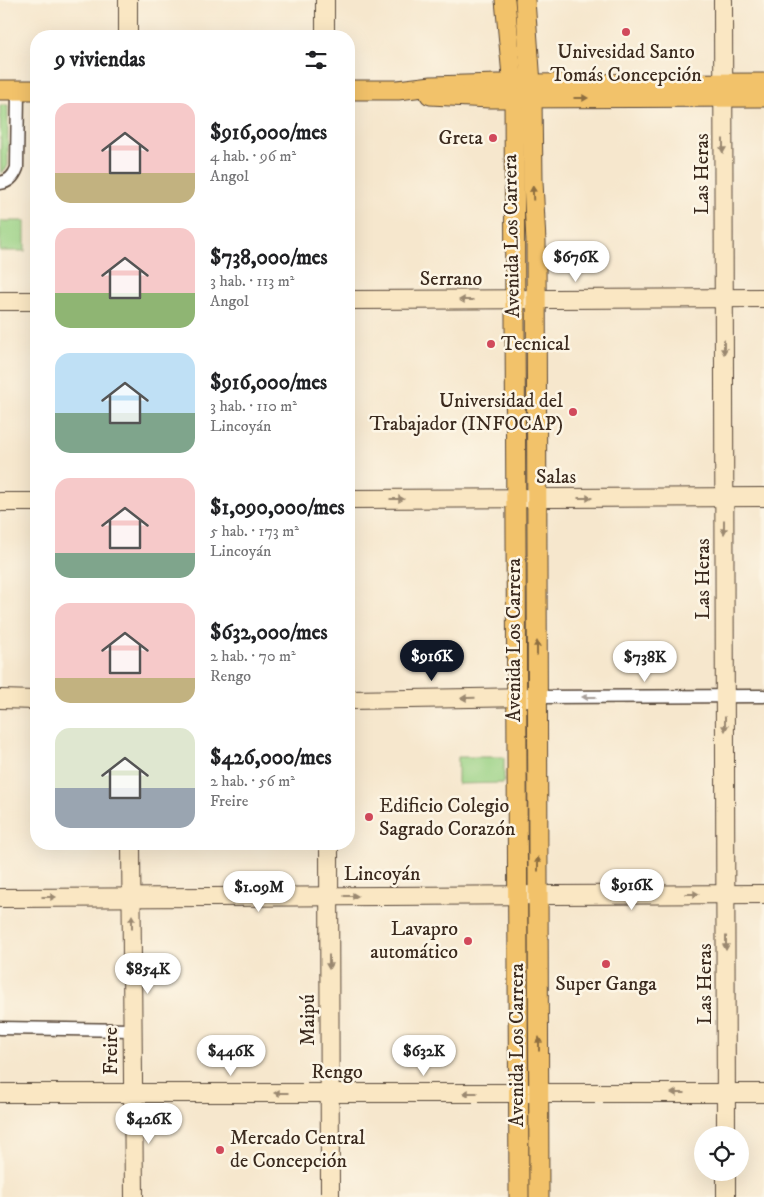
<!DOCTYPE html>
<html lang="es">
<head>
<meta charset="utf-8">
<style>
	body { margin:0; font-family:"IM FELL DW Pica",serif; background:#f6f6f6; color:#202124; height:100vh; display:flex; flex-direction:column; font-size:19px; white-space:nowrap }
	* { box-sizing:border-box; margin:0 }
	p { font-size:16px; color:#757577 }
	.icon { flex:none; width:28px; height:28px; fill:none; stroke:currentColor; stroke-width:2; stroke-linecap:round; stroke-linejoin:round }
	.map { position:relative; flex:1; overflow:hidden }
	.side { position:absolute; left:30px; top:30px; width:325px; height:820px; display:flex; flex-direction:column; background:#fff; border-radius:20px; box-shadow:0 5px 20px #0002 }
	.side>* { flex:none }
	.buttons { position:absolute; left:694px; top:1126px; display:grid; gap:10px }
	.buttons a { display:grid; place-items:center; width:55px; height:55px; border-radius:50%; background:#fff; box-shadow:0 5px 20px #0002; font-size:25px }
	.price { position:absolute; translate:-50% -42px; padding:0 11px; border-radius:18px; background:#fff; color:#222; font-size:16px; line-height:32px; filter:drop-shadow(0 1px 2px #0008) }
	.price::after { content:''; position:absolute; left:50%; top:30px; width:15px; height:11px; margin-left:-8px; background:inherit; clip-path:polygon(0 0,100% 0,50% 100%) }
	.price.on { background:#111827; color:#fff }
	ul { padding:0; list-style:none }
	li { display:flex; align-items:center; gap:15px; height:125px; padding:0 25px }
	li span { display:grid; place-items:center; flex:none; width:140px; height:100px; border-radius:15px; color:#555 }
	li>.icon { margin-inline-start:auto }
	span .icon { width:60px; height:60px; fill:#fffc; stroke-width:1 }
	li b { font-size:21px }
	h2 { display:flex; justify-content:space-between; align-items:center; height:60px; padding:0 25px; font-size:21px }
	.map>svg:first-child { display:block }
</style>
</head>
<body>
<div class="map">
<svg width="764" height="1197" viewBox="0 0 764 1197">
	<rect width="100%" height="100%" fill="#fcf5e5"/>
	<filter id="ink" filterUnits="userSpaceOnUse"><feTurbulence type="fractalNoise" baseFrequency=".02" numOctaves="2"/><feDisplacementMap in="SourceGraphic" scale="10" xChannelSelector="R" yChannelSelector="G"/><feConvolveMatrix kernelMatrix="1 2 1 2 8 2 1 2 1" color-interpolation-filters="sRGB"/></filter>
	<filter id="wash" filterUnits="userSpaceOnUse"><feTurbulence type="fractalNoise" baseFrequency=".0096" numOctaves="4" result="noise"/><feDisplacementMap in="SourceGraphic" scale="20" xChannelSelector="R" yChannelSelector="G"/><feGaussianBlur stdDeviation="1.12" result="paint"/><feColorMatrix in="noise" values="0 0 0 0 0 0 0 0 0 0 0 0 0 0 0 0 0 1.4 0 .05"/><feComposite in="paint" operator="in"/></filter>
	<g filter="url(#wash)">
		<rect width="100%" height="100%" fill="#f6e7cd"/>
		<!-- green -->
		<g fill="#99d184" stroke="#6a7e51">
			<polygon points="0,105 8,105 8,166 1,174"/>
			<rect x="0" y="221" width="25" height="30"/>
			<polygon points="458,757 504,757 504,783 458,784"/>
		</g>
	</g>
	<g filter="url(#ink)">
		<g fill="none" stroke-linecap="round" stroke-linejoin="round">
			<!-- street casing -->
			<g stroke="#574638" stroke-width="15">
				<g id="street">
					<path d="M0,183C9,182 14,176 17,168L18,90"/>
					<polyline points="537,697 764,696"/>
					<polyline points="0,1028 132,1030"/>
				</g>
			</g>
			<!-- secondary casing -->
			<g stroke="#574638" stroke-width="20">
				<g id="secondary">
					<polyline points="128,0 128,36"/>
					<polyline points="723,0 726,1135"/>
					<polyline points="325,36 325,0"/>
					<polyline points="349,300 764,298"/>
					<polyline points="0,301 36,301"/>
					<polyline points="349,499 764,497"/>
					<polyline points="0,502 36,502"/>
					<polyline points="0,699 36,700"/>
					<polyline points="349,700 537,697"/>
					<polyline points="131,844 134,1197"/>
					<polyline points="329,844 330,1197"/>
					<polyline points="0,898 764,894"/>
					<polyline points="0,1093 764,1093"/>
					<polyline points="726,1172 726,1197"/>
				</g>
			</g>
			<!-- primary casing -->
			<g stroke="#574638" stroke-width="21">
				<g id="primary">
					<polyline points="505,0 514,98 519,1197"/>
					<polyline points="525,0 532,98 533,181 536,242 539,1197"/>
					<polyline points="0,90 36,90"/>
					<polyline points="349,90 398,90 432,86 497,84 764,83"/>
					<polyline points="430,95 490,98 764,97"/>
				</g>
			</g>
			<!-- street -->
			<use href="#street" stroke="#fff" stroke-width="12"/>
			<!-- secondary -->
			<use href="#secondary" stroke="#fae7c3" stroke-width="18"/>
			<!-- primary -->
			<use href="#primary" stroke="#f2c26a" stroke-width="19"/>
		</g>
		<!-- one-way arrows -->
		<defs><path id="oneway-solid" d="M-6-.8H1V-3.2L6.5 0L1 3.2V.8H-6Z" transform="scale(1.25)"/></defs>
		<g fill="#8d6e40">
			<use href="#oneway-solid" transform="translate(581 98)"/>
			<use href="#oneway-solid" transform="translate(533 193) rotate(-92)"/>
			<use href="#oneway-solid" transform="translate(537 648) rotate(-90)"/>
			<use href="#oneway-solid" transform="translate(538 864) rotate(-90)"/>
			<use href="#oneway-solid" transform="translate(539 1044) rotate(-90)"/>
		</g>
		<g fill="#9a8870">
			<use href="#oneway-solid" transform="translate(723 146) rotate(90)"/>
			<use href="#oneway-solid" transform="translate(466 300) rotate(180)"/>
			<use href="#oneway-solid" transform="translate(724 347) rotate(90)"/>
			<use href="#oneway-solid" transform="translate(585 498)"/>
			<use href="#oneway-solid" transform="translate(397 499)"/>
			<use href="#oneway-solid" transform="translate(724 527) rotate(90)"/>
			<use href="#oneway-solid" transform="translate(468 698) rotate(179)"/>
			<use href="#oneway-solid" transform="translate(725 724) rotate(90)"/>
			<use href="#oneway-solid" transform="translate(692 894)"/>
			<use href="#oneway-solid" transform="translate(351 896)"/>
			<use href="#oneway-solid" transform="translate(49 897)"/>
			<use href="#oneway-solid" transform="translate(132 922) rotate(-90)"/>
			<use href="#oneway-solid" transform="translate(726 943) rotate(90)"/>
			<use href="#oneway-solid" transform="translate(329 962) rotate(90)"/>
			<use href="#oneway-solid" transform="translate(281 1093) rotate(180)"/>
			<use href="#oneway-solid" transform="translate(470 1093) rotate(180)"/>
			<use href="#oneway-solid" transform="translate(678 1093) rotate(-180)"/>
		</g>
		<use fill="#a79f9a" href="#oneway-solid" transform="translate(589 697) rotate(180)"/>
	</g>
	<!-- markers -->
	<g fill="#d1495b" stroke="#fcf5e5" stroke-width="2">
		<circle cx="626" cy="32" r="5"/>
		<circle cx="493" cy="138" r="5"/>
		<circle cx="491" cy="344" r="5"/>
		<circle cx="573" cy="412" r="5"/>
		<circle cx="369" cy="817" r="5"/>
		<circle cx="468" cy="941" r="5"/>
		<circle cx="606" cy="964" r="5"/>
		<circle cx="220" cy="1150" r="5"/>
	</g>
	<g text-anchor="middle" dominant-baseline="central" stroke-width="5" stroke-linejoin="round" paint-order="stroke">
		<!-- poi labels -->
		<g font-size="20" fill="#3b2a1e" stroke="#fcf5e5" text-anchor="end">
			<text x="626" y="52" text-anchor="middle">Univesidad Santo<tspan x="626" dy="23">Tomás Concepción</tspan></text>
			<text x="483" y="138">Greta</text>
			<text x="501" y="344" text-anchor="start">Tecnical</text>
			<text x="563" y="401">Universidad del<tspan x="563" dy="23">Trabajador (INFOCAP)</tspan></text>
			<text x="379" y="806" text-anchor="start">Edificio Colegio<tspan x="379" dy="23">Sagrado Corazón</tspan></text>
			<text x="458" y="929">Lavapro<tspan x="458" dy="23">automático</tspan></text>
			<text x="606" y="984" text-anchor="middle">Super Ganga</text>
			<text x="230" y="1138" text-anchor="start">Mercado Central<tspan x="230" dy="23">de Concepción</tspan></text>
		</g>
		<!-- street labels -->
		<g font-size="20" fill="#3b2a1e" stroke="#fcf5e5">
			<text transform="translate(702 174) rotate(-90)">Las Heras</text>
			<text transform="translate(512 236) rotate(-91)">Avenida Los Carrera</text>
			<text x="451" y="279">Serrano</text>
			<text x="556" y="477">Salas</text>
			<text transform="translate(703 579) rotate(-90)">Las Heras</text>
			<text transform="translate(514 640) rotate(-90)">Avenida Los Carrera</text>
			<text x="382" y="874">Lincoyán</text>
			<text transform="translate(705 984) rotate(-90)">Las Heras</text>
			<text transform="translate(308 1020) rotate(-90)">Maipú</text>
			<text transform="translate(517 1045) rotate(-90)">Avenida Los Carrera</text>
			<text transform="translate(111 1051) rotate(-90)">Freire</text>
			<text x="337" y="1072">Rengo</text>
		</g>
	</g>
</svg>
<div class="buttons">
<a><svg class="icon" aria-label="locate" viewBox="0 0 24 24"><circle cx="12" cy="12" r="6"/><path d="M12 2v4M12 18v4M2 12h4M18 12h4"/></svg></a>
</div>
<b class="price" style="left:576px;top:283px">$676K</b>
<b class="price on" style="left:432px;top:682px">$916K</b>
<b class="price" style="left:645px;top:683px">$738K</b>
<b class="price" style="left:632px;top:911px">$916K</b>
<b class="price" style="left:259px;top:913px">$1.09M</b>
<b class="price" style="left:148px;top:995px">$854K</b>
<b class="price" style="left:231px;top:1077px">$446K</b>
<b class="price" style="left:424px;top:1077px">$632K</b>
<b class="price" style="left:149px;top:1145px">$426K</b>
<section class="side">
<h2>9 viviendas<svg class="icon" aria-label="filters" viewBox="0 0 24 24"><path d="M4 7h16M4 17h16"/><circle cx="9" cy="7" r="2"/><circle cx="15" cy="17" r="2"/></svg></h2>
<ul>
<li><span style="background:linear-gradient(#f6c9c9 70%,#c2b280 0)"><svg class="icon" aria-label="home" viewBox="0 0 24 24"><path d="M3 11l9-7 9 7M6 9v11h12V9"/></svg></span><div><b>$916,000/mes</b><p>4 hab. · 96 m²</p><p>Angol</p></div></li>
<li><span style="background:linear-gradient(#f6c9c9 65%,#8fb573 0)"><svg class="icon" aria-label="home" viewBox="0 0 24 24"><path d="M3 11l9-7 9 7M6 9v11h12V9"/></svg></span><div><b>$738,000/mes</b><p>3 hab. · 113 m²</p><p>Angol</p></div></li>
<li><span style="background:linear-gradient(#bfe0f5 60%,#7fa58c 0)"><svg class="icon" aria-label="home" viewBox="0 0 24 24"><path d="M3 11l9-7 9 7M6 9v11h12V9"/></svg></span><div><b>$916,000/mes</b><p>3 hab. · 110 m²</p><p>Lincoyán</p></div></li>
<li><span style="background:linear-gradient(#f6c9c9 75%,#7fa58c 0)"><svg class="icon" aria-label="home" viewBox="0 0 24 24"><path d="M3 11l9-7 9 7M6 9v11h12V9"/></svg></span><div><b>$1,090,000/mes</b><p>5 hab. · 173 m²</p><p>Lincoyán</p></div></li>
<li><span style="background:linear-gradient(#f6c9c9 75%,#c2b280 0)"><svg class="icon" aria-label="home" viewBox="0 0 24 24"><path d="M3 11l9-7 9 7M6 9v11h12V9"/></svg></span><div><b>$632,000/mes</b><p>2 hab. · 70 m²</p><p>Rengo</p></div></li>
<li><span style="background:linear-gradient(#dfe7d0 60%,#9aa5b1 0)"><svg class="icon" aria-label="home" viewBox="0 0 24 24"><path d="M3 11l9-7 9 7M6 9v11h12V9"/></svg></span><div><b>$426,000/mes</b><p>2 hab. · 56 m²</p><p>Freire</p></div></li>
</ul>
</section>
</div>
</body>
</html>
